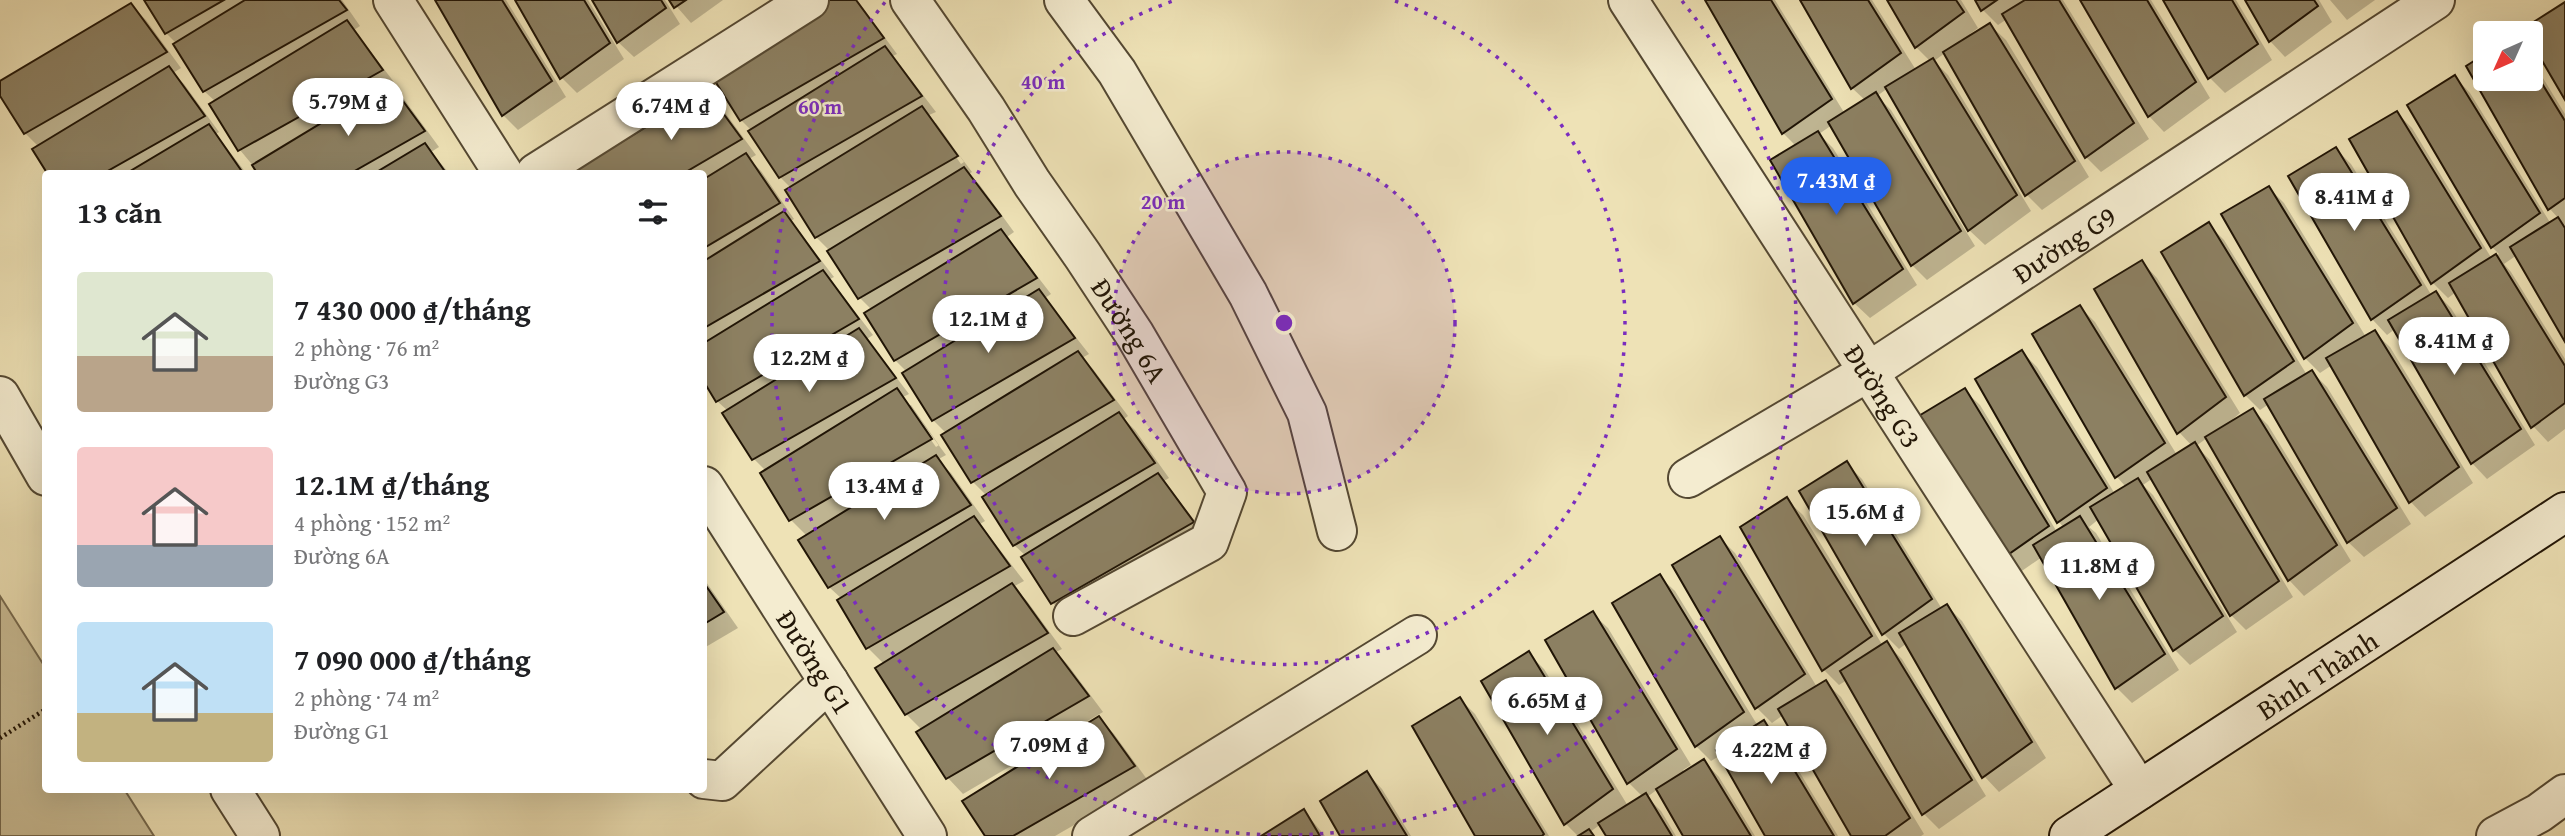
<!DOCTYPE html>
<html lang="vi">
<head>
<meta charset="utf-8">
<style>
	body { margin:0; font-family:"Gentium Book Plus",serif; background:#f6f6f6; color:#202124; height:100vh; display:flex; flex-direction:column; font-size:26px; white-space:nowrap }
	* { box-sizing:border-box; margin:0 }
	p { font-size:23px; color:#757577 }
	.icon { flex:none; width:38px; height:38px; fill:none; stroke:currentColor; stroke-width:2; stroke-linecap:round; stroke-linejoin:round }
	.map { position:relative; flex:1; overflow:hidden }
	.details { position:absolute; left:42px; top:170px; width:665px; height:623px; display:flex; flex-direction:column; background:#fff; border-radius:7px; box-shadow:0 7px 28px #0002 }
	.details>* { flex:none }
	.needle { width:46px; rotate:225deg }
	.tools { position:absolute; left:2473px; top:21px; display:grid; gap:14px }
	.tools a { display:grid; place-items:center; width:70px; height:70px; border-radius:7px; background:#fff; box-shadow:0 7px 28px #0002; font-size:35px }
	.price { position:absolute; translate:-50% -60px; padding:0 16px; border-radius:24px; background:#fff; color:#222; font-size:23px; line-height:46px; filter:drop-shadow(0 2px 4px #0008) }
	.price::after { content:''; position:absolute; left:50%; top:42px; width:21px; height:16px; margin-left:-10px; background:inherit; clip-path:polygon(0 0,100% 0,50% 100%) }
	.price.on { background:#2563eb; color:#fff }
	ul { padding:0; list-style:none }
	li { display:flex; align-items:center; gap:21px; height:175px; padding:0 35px }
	li span { display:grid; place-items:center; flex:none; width:196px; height:140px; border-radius:7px; color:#555 }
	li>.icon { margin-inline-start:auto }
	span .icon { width:84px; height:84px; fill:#fffc; stroke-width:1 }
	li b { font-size:30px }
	h2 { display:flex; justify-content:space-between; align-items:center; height:84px; padding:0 35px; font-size:30px }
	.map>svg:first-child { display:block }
</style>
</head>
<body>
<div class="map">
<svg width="2565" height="836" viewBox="0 0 2565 836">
	<rect width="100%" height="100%" fill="#eee2b6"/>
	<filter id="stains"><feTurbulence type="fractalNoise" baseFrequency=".00286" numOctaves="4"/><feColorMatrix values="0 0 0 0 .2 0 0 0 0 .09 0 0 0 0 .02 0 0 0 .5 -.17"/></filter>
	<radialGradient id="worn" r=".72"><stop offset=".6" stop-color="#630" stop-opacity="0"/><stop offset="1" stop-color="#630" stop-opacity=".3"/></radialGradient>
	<!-- green -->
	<polygon fill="#cbbf98" stroke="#766a4f" stroke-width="2" points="0,596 45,667 46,789 124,789 154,836 0,836"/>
	<!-- shadow -->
	<g fill="#0003" fill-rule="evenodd">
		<polygon points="146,0 342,0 360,26 354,30 397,86 393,88 404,99 439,147 431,152 449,173 259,173 240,150 212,105 216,102 204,91 177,44 166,33"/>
		<polygon points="437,0 506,0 566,97 518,130 503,115"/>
		<polygon points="517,0 588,0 624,59 577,93 562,78"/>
		<polygon points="594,0 665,0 680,24 634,57 618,42"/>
		<polygon points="671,0 723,0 691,23"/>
		<path d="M832,0H857L897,54L893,56L936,112L929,115L972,172L969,174L979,184L1014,232L1007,237L1051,294L1045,298L1089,354L1082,358L1093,369L1128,416L1124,419L1135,430L1169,478L1164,481L1208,538L1068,619L1053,603L1024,557L1026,556L1014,545L987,496L973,482L947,434L933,420L907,372L895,360L872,310L859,297L829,250L816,237L791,188L780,177L752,131L741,120ZM932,123H936L964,162L961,164Z"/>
		<polygon points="1707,0 1775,0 1845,114 1866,101 1852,88 1802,0 1872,0 1916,70 1930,61 1916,47 1889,0 1961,0 1978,28 1970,34 1972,36 1990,25 2006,40 2089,177 2042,210 2027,195 1945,53 1934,61 1948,75 2031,211 1985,245 1969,230 1888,88 1877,96 1891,110 1975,246 1927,280 1912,265 1832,125 1819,134 1833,148 1917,285 1870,318 1854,303 1796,146 1783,133"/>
		<polygon points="1977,0 2063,0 2149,139 2101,172 2086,157 2007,19 1998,25 1983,10"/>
		<polygon points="2082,0 2151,0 2210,98 2164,132 2149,116"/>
		<polygon points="2165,0 2236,0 2272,60 2225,93 2210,78"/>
		<polygon points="2247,0 2319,0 2332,22 2285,57 2270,41"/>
		<polygon points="2330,0 2375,0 2347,20"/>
		<polygon points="131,5 146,20 181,68 173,73 184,84 219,132 216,134 246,173 49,173 34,150 39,147 25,133 0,93 0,83"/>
		<polygon points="2485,56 2485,79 2530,79 2530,57 2565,114 2565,338 2517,255 2504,264 2511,272 2565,359 2565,429 2548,442 2533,426 2456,292 2448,298 2433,283 2397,113 2412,128 2492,259 2499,254 2492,247 2455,77 2470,93 2551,224 2559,219 2550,209 2468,66"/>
		<path d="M706,92L721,107L756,155L749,159L761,171L794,219L791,221L834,277L830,279L873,335L867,339L909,394L903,397L946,455L937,460L951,473L985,521L980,524L1024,581L1013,587L1027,601L1062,649L1056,652L1068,665L1103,712L963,794L948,778L919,732L922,730L906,714L884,664L868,648L842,599L829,587L807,536L791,520L766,471L754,459L725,413L728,411L717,401L704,379V173H574ZM906,405H911L939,445L936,447Z"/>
		<polygon points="2336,149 2351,164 2432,296 2436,293 2451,308 2535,445 2487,479 2472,463 2395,329 2387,335 2372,319 2290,177"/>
		<polygon points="2269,188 2284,203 2366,337 2374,332 2390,347 2473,483 2425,517 2410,501 2332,365 2320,373 2305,358"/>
		<polygon points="2209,225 2224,240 2307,375 2312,372 2327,387 2411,524 2364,557 2348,542 2269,404 2260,410 2245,395"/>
		<polygon points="2142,262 2157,278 2240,413 2233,419 2234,421 2253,410 2268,425 2351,561 2304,596 2289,580 2207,438 2196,446 2210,460 2293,597 2246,630 2231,615 2153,478 2143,485 2153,495 2237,632 2190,665 2175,650 2099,519 2089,527 2096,533 2179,670 2132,703 2117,688 2042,557 2016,575 2001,560 1964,390 1980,405 2057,532 2064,528 2059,522 1977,380 2022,352 2037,367 2115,494 2126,487 2117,477 2035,335 2080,307 2095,322 2177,455 2192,446 2179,432"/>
		<polygon points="1847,464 1862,479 1942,609 1947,606 1962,621 2046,758 1999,792 1984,776 1907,643 1899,649 1884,634"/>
		<polygon points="1787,500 1803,515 1883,646 1887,644 1902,659 1986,796 1939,829 1924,814 1847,680 1839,685 1824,670 1742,528"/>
		<polygon points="1720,538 1735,553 1817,687 1825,682 1841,697 1924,834 1921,836 1853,836 1783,715 1772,723 1757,708 1675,566"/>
		<polygon points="1659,576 1675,591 1758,726 1763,723 1779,738 1838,836 1767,836 1721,755 1711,761 1696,746"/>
		<polygon points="704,579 738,628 704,648"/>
		<polygon points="1592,613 1608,628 1691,765 1683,770 1685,773 1704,761 1719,777 1755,836 1685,836 1658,789 1647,797 1661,811 1676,836 1608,836 1601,824 1590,832 1594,836 1578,836 1566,824 1484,682 1529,654 1544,669 1628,806 1643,797 1629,783 1547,641"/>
		<polygon points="1460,699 1475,714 1549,836 1477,836"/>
		<polygon points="1099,718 1114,734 1149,782 1055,836 987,836"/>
		<polygon points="1367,773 1382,789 1411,836 1342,836"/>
		<polygon points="1304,811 1325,836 1264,836"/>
	</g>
	<!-- building -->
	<g fill="#8c8062" stroke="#211506" stroke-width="2">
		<polygon points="144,0 224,0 165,34"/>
		<polygon points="245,0 339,0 347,10 203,92 173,44"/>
		<polygon points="435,0 502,0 552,81 502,116"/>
		<polygon points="515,0 584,0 610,43 560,79"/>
		<polygon points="592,0 661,0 666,8 617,43"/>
		<polygon points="669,0 686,0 674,8"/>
		<polygon points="828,0 856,0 884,38 740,121 710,73"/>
		<polygon points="1705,0 1771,0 1832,99 1782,134"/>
		<polygon points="1800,0 1868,0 1901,53 1851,89"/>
		<polygon points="1887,0 1956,0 1964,12 1915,48"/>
		<polygon points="1975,0 1997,0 1981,11"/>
		<polygon points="2025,0 2059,0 2134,123 2085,158 2002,14"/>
		<polygon points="2080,0 2147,0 2196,82 2148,117"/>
		<polygon points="2163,0 2232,0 2258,44 2208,79"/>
		<polygon points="2245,0 2314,0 2318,6 2269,42"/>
		<polygon points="2565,2 2565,100 2530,40 2530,33 2527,33 2524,28"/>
		<polygon points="131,3 167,52 24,134 0,96 0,81"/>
		<polygon points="347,20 383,70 238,151 209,104"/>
		<polygon points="1990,23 2075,161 2025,196 1943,52"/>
		<polygon points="885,46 922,96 779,178 748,131"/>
		<polygon points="2485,54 2485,79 2530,79 2530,64 2565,121 2565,198 2548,210 2466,66"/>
		<polygon points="1933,58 2017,195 1968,231 1885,87"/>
		<polygon points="169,66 205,116 104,173 47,173 32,149"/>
		<polygon points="2455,75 2540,213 2491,248 2407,105"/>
		<polygon points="389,82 425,131 351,173 257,173 252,165"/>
		<polygon points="706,90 742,139 684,173 571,173"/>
		<polygon points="1876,92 1961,231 1911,266 1828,122"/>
		<polygon points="922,106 958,156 815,238 785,190"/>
		<polygon points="2397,111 2481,248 2431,284 2349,139"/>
		<polygon points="209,124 243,173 127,173"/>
		<polygon points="1818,131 1903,269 1853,304 1770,160"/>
		<polygon points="425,143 446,173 375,173"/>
		<polygon points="2336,147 2421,285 2371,320 2288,176"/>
		<polygon points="746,153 780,203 704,248 704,179"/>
		<polygon points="964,167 1001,216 858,299 827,251"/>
		<polygon points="2269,186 2353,323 2304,359 2221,214"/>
		<polygon points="784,211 820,261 704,328 704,261"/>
		<polygon points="2558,217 2565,228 2565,342 2510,247"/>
		<polygon points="2209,222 2294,361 2244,396 2161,252"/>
		<polygon points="1001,229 1037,278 894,361 864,313"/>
		<polygon points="2496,254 2565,366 2565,403 2531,428 2449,283"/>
		<polygon points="2142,260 2226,397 2177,434 2094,289"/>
		<polygon points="823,270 859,319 716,402 704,382 704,343"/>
		<polygon points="1039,289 1075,338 932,421 902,373"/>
		<polygon points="2436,291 2521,429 2471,464 2388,320"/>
		<polygon points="2080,305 2165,443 2115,478 2032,334"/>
		<polygon points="859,328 896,378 752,460 722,413"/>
		<polygon points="2375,330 2459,467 2409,503 2326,358"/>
		<polygon points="2022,350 2107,488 2057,523 1975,379"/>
		<polygon points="1078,351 1114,400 971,483 941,435"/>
		<polygon points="2312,370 2397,508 2347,543 2264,399"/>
		<polygon points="897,388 932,439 789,521 760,473"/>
		<polygon points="1965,388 2049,526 1999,561 1917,417"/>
		<polygon points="2253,408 2337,545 2288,581 2205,437"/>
		<polygon points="1119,412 1155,463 1013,546 982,497"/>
		<polygon points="2195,442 2279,581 2230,616 2147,472"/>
		<polygon points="936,455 971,505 828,588 798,540"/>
		<polygon points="1847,461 1932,599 1882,635 1799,491"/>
		<polygon points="1158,473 1194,522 1051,604 1021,557"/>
		<polygon points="2138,478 2223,616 2173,651 2090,507"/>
		<polygon points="1787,497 1872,636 1822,671 1740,527"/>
		<polygon points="974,516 1010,566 866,649 837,600"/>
		<polygon points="2080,516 2165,654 2115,689 2033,545"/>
		<polygon points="1720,536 1805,674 1755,709 1672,565"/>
		<polygon points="1660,574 1744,712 1695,747 1612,603"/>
		<polygon points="704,583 724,612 704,624"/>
		<polygon points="1012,583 1048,633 905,715 875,668"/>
		<polygon points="1947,604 2032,742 1982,778 1899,633"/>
		<polygon points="1593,611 1677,749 1627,784 1545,640"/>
		<polygon points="1887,641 1972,780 1922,815 1840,671"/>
		<polygon points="1053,648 1089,696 946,779 916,732"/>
		<polygon points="1529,651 1613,789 1564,825 1481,681"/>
		<polygon points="1826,680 1910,818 1885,836 1851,836 1778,709"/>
		<polygon points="1460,697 1544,834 1542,836 1475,836 1412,726"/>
		<polygon points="1099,716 1135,766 1013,836 985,836 962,801"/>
		<polygon points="1764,720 1834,836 1765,836 1716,750"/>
		<polygon points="1704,759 1751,836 1683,836 1656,789"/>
		<polygon points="1367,771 1407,836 1340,836 1320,801"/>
		<polygon points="1646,793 1672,836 1606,836 1598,823"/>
		<polygon points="1304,809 1320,836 1261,836"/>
		<polygon points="1589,829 1594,836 1578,836"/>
	</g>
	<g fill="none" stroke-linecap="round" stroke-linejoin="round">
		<!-- street casing -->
		<g stroke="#544832" stroke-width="42">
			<g id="street">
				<polyline points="393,0 503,173"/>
				<path id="s1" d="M910,0L986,109L1032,183L1083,256L1135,335L1227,492L1209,542L1073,616"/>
				<polyline points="1064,0 1117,72 1248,294 1307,413 1337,531"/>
				<path id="s2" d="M1628,0L2139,790"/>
				<polyline points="536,173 809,0"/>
				<polyline points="0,396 46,476"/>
				<path id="s3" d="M1688,478L1868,372L2435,0"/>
				<path id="s4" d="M704,486L927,836"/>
				<polyline points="704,779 722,781 829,682"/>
				<polyline points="230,789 260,836"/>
				<polyline points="1092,836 1417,635"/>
				<polyline points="2496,836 2539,813 2565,794"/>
			</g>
		</g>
		<!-- secondary casing -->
		<g stroke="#211506" stroke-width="42">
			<g id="secondary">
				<path id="s5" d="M2069,836L2565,512"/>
			</g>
		</g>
		<!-- path -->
		<polyline stroke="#211506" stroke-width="4.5" stroke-dasharray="2 3.5" stroke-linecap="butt" points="0,738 46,709"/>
		<!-- street -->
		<use href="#street" stroke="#f4ecd0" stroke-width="38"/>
		<!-- secondary -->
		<use href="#secondary" stroke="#f4ecd0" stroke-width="38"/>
	</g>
	<!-- distance rings -->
	<circle cx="1284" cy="323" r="171" fill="#7b2cbf" fill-opacity=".12"/>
	<g fill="none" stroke="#7b2cbf" stroke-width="3.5" stroke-dasharray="3.5 7">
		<circle cx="1284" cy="323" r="171"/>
		<path d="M1395 1A341 341 0 1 1 1173 1"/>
		<path d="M1682 1A512 512 0 1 1 886 1"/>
	</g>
	<g text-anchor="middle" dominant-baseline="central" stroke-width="5" stroke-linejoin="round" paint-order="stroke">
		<!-- street labels -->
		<g font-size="28" fill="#211506" stroke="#f4ecd0">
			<text stroke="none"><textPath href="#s3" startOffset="443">Đường G9</textPath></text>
			<text stroke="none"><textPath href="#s1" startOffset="397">Đường 6A</textPath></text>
			<text stroke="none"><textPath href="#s2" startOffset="471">Đường G3</textPath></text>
			<text stroke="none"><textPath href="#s4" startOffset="208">Đường G1</textPath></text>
			<text stroke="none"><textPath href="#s5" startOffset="296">Bình Thành</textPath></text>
		</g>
	</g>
	<circle cx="1284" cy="323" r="10" fill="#7b2cbf" stroke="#f4ecd0" stroke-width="3.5"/>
	<g font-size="21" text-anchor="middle" font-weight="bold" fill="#7b2cbf" stroke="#f4ecd0" stroke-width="5" stroke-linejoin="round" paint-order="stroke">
		<text x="1043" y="89">40 m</text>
		<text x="820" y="114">60 m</text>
		<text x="1163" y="209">20 m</text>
	</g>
	<rect width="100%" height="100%" filter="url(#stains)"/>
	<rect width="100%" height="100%" fill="url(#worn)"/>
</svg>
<div class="tools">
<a><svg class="needle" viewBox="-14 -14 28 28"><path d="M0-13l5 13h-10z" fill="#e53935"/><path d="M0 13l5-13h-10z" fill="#757577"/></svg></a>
</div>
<b class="price" style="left:348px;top:138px">5.79M ₫</b>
<b class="price" style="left:671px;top:142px">6.74M ₫</b>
<b class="price on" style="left:1836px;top:217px">7.43M ₫</b>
<b class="price" style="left:2354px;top:233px">8.41M ₫</b>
<b class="price" style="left:988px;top:355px">12.1M ₫</b>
<b class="price" style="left:2454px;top:377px">8.41M ₫</b>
<b class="price" style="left:809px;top:394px">12.2M ₫</b>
<b class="price" style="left:884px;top:522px">13.4M ₫</b>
<b class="price" style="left:1865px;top:548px">15.6M ₫</b>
<b class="price" style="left:2099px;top:602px">11.8M ₫</b>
<b class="price" style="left:1547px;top:737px">6.65M ₫</b>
<b class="price" style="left:1049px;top:781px">7.09M ₫</b>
<b class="price" style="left:1771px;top:786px">4.22M ₫</b>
<section class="details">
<h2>13 căn<svg class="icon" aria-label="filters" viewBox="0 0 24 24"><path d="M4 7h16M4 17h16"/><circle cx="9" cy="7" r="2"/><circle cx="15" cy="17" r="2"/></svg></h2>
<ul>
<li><span style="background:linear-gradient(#dfe7d0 60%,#b9a48a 0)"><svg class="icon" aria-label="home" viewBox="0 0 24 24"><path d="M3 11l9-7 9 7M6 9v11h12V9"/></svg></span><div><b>7 430 000 ₫/tháng</b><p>2 phòng · 76 m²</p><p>Đường G3</p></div></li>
<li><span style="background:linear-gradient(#f6c9c9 70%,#9aa5b1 0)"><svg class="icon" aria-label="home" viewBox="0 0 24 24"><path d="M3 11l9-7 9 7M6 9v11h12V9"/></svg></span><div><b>12.1M ₫/tháng</b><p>4 phòng · 152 m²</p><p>Đường 6A</p></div></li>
<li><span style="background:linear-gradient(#bfe0f5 65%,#c2b280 0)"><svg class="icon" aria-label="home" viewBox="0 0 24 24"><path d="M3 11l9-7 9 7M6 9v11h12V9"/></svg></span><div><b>7 090 000 ₫/tháng</b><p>2 phòng · 74 m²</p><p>Đường G1</p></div></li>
</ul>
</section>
</div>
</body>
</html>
